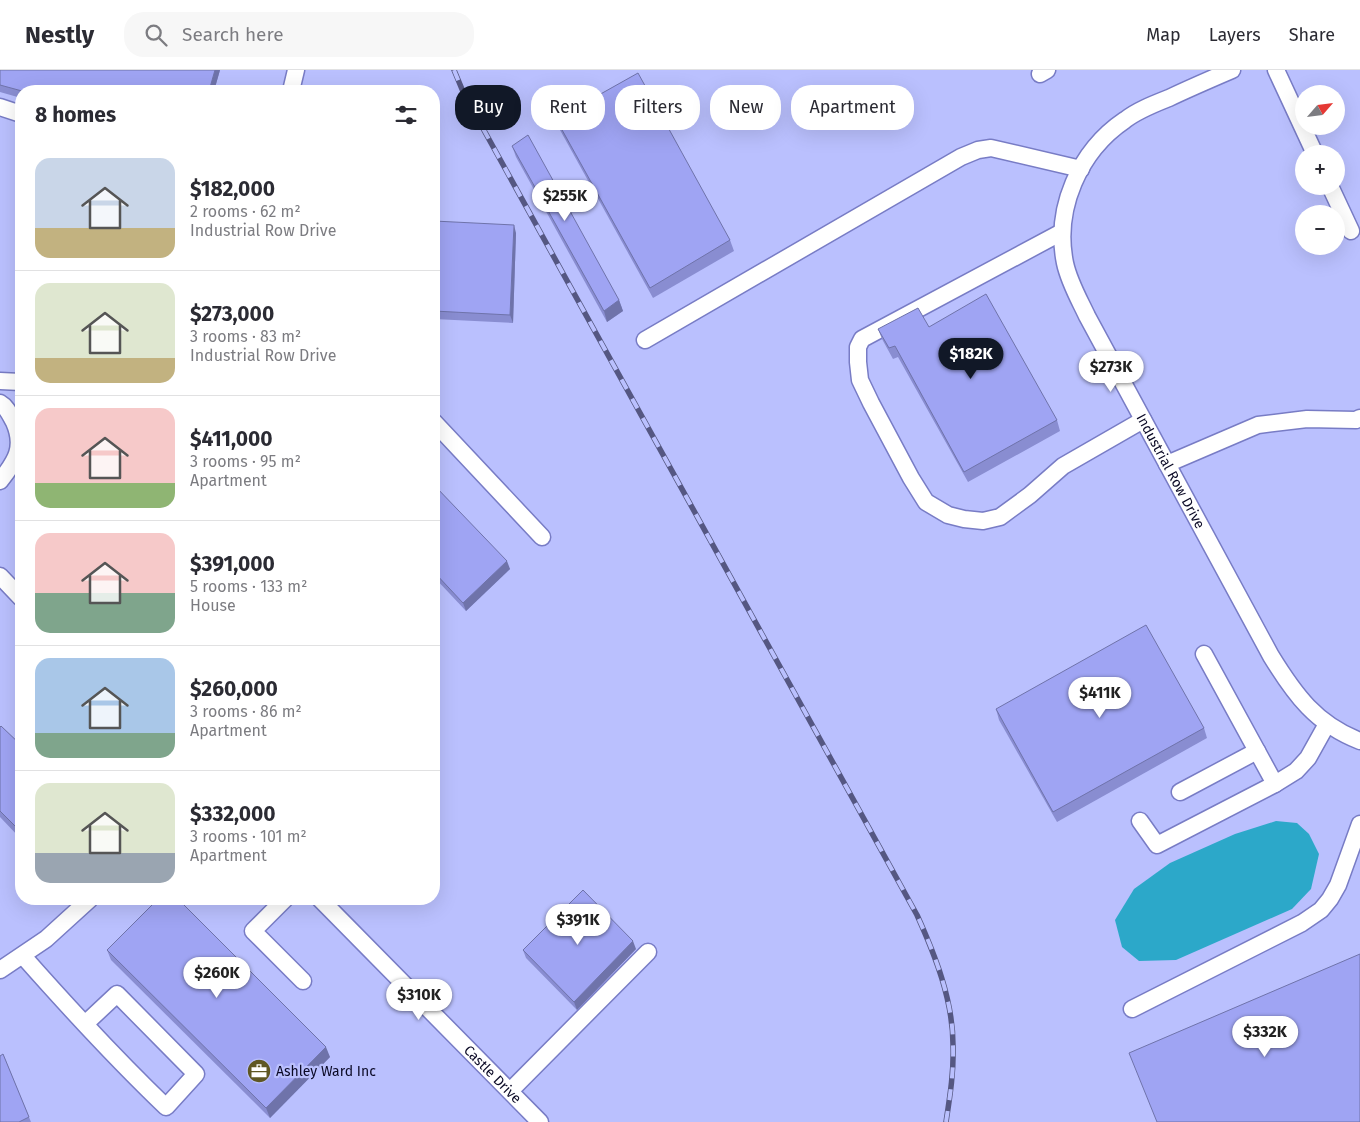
<!DOCTYPE html>
<html lang="en">
<head>
<meta charset="utf-8">
<style>
	body { margin:0; font-family:"Fira Sans",sans-serif; background:#f7f7f7; color:#2b2b33; height:100vh; display:flex; flex-direction:column; font-size:19px; white-space:nowrap }
	* { box-sizing:border-box; margin:0 }
	p { font-size:16px; color:#7c7c81 }
	.icon { flex:none; width:28px; height:28px; fill:none; stroke:currentColor; stroke-width:2; stroke-linecap:round; stroke-linejoin:round }
	.map { position:relative; flex:1; overflow:hidden }
	.side { position:absolute; left:15px; top:15px; width:425px; height:820px; display:flex; flex-direction:column; background:#fff; border-radius:20px; box-shadow:0 5px 20px #0002 }
	.side>* { flex:none }
	.guide { position:absolute; left:455px; top:15px; width:475px; height:45px; display:flex; gap:10px }
	.needle { width:32px; rotate:62deg }
	.buttons { position:absolute; left:1295px; top:15px; display:grid; gap:10px }
	.buttons a { display:grid; place-items:center; width:50px; height:50px; border-radius:50%; background:#fff; box-shadow:0 5px 20px #0002; font-size:25px }
	.price { position:absolute; translate:-50% -42px; padding:0 11px; border-radius:18px; background:#fff; color:#222; font-size:16px; line-height:32px; filter:drop-shadow(0 1px 2px #0008) }
	.price::after { content:''; position:absolute; left:50%; top:30px; width:15px; height:11px; margin-left:-8px; background:inherit; clip-path:polygon(0 0,100% 0,50% 100%) }
	.price.current { background:#111827; color:#fff }
	ul { padding:0; list-style:none }
	li { display:flex; align-items:center; gap:15px; height:125px; padding:0 20px }
	li+li { border-top:1px solid #e1e1e2 }
	li span { display:grid; place-items:center; flex:none; width:140px; height:100px; border-radius:15px; color:#555 }
	li>.icon { margin-inline-start:auto }
	span .icon { width:60px; height:60px; fill:#fffc; stroke-width:1 }
	li b { font-size:21px }
	h2 { display:flex; justify-content:space-between; align-items:center; height:60px; padding:0 20px; font-size:21px }
	.pill { padding:0 18px; border-radius:20px; background:#fff; box-shadow:0 5px 20px #0002; font-size:18px; line-height:45px }
	.pill.current { background:#111827; color:#fff }
	header { display:flex; align-items:center; gap:30px; box-sizing:border-box; height:70px; padding:0 25px; background:#fff; border-bottom:1px solid #e1e1e2 }
	header strong { font-size:24px }
	nav { display:flex; gap:28px; margin-inline-start:auto; font-size:18px }
	.search { width:350px; height:45px; background:#f7f7f7; display:flex; align-items:center; gap:12px; box-sizing:border-box; padding:0 18px; border-radius:20px; color:#7c7c81; font-size:19px }
	.map>svg:first-child { display:block }
</style>
</head>
<body>
<header>
<strong>Nestly</strong>
<div class="search"><svg class="icon" aria-label="search" viewBox="0 0 24 24"><circle cx="10" cy="10" r="6"/><path d="M15 15l6 6"/></svg>Search here</div>
<nav><a>Map</a><a>Layers</a><a>Share</a></nav>
</header>
<div class="map">
<svg width="1360" height="1052" viewBox="0 0 1360 1052">
	<rect width="100%" height="100%" fill="#bac0fe"/>
	<!-- water -->
	<polygon fill="#2ca8c9" points="1276,751 1297,753 1309,764 1319,784 1311,819 1292,839 1176,890 1139,891 1122,877 1115,850 1134,819 1170,793 1235,764"/>
	<g fill="none" stroke-linecap="round" stroke-linejoin="round">
		<!-- minor casing -->
		<g stroke="#787cc5" stroke-width="19">
			<g id="minor">
				<path id="s1" d="M1232,0C1211,9 1190,18 1169,28C1154,34 1138,40 1125,50C1079,81 1054,139 1065,193C1069,212 1079,229 1087,246L1271,586C1295,625 1316,654 1360,671"/>
				<polyline points="1276,0 1315,84"/>
				<polyline points="1040,4 1047,0"/>
				<polyline points="291,21 296,0"/>
				<polyline points="0,37 21,44"/>
				<polyline points="1330,116 1351,161"/>
				<polyline points="1062,162 862,269 858,277 858,292 860,310 871,333 911,408 926,432 948,445 964,449 983,451 1000,447 1030,425 1063,396 1143,350"/>
				<polyline points="645,270 961,87 978,80 991,78 1081,99"/>
				<polyline points="0,311 21,312"/>
				<path d="M0,333C7,337 10,345 14,352C25,377 16,391 0,411"/>
				<polyline points="434,352 542,467"/>
				<polyline points="1167,394 1258,355 1307,349 1356,350 1360,348"/>
				<polyline points="0,506 21,528"/>
				<polyline points="1204,584 1275,714"/>
				<polyline points="1180,722 1257,681"/>
				<polyline points="1140,751 1157,775 1275,714 1296,701 1308,688 1327,654"/>
				<polyline points="285,829 253,861 303,911"/>
				<path id="s2" d="M320,829L540,1052"/>
				<path d="M23,886C69,938 116,989 166,1037L196,1004L117,924L85,954"/>
				<polyline points="0,900 46,869 90,829"/>
				<polyline points="1132,939 1302,853 1321,840 1330,829 1338,815 1360,754"/>
				<polyline points="510,1021 648,882"/>
			</g>
		</g>
		<!-- minor -->
		<use href="#minor" stroke="#fff" stroke-width="16"/>
		<!-- rail casing -->
		<g stroke="#555782" stroke-width="5.5">
			<path id="rail" d="M454,0L464,24L917,845C935,885 953,930 953,975C954,1001 950,1026 946,1052"/>
		</g>
		<!-- rail -->
		<use href="#rail" stroke="#bac0fe" stroke-width="4" stroke-dasharray="11" stroke-linecap="butt"/>
	</g>
	<!-- wall -->
	<g fill="#898dd1">
		<polygon points="0,0 220,0 214,21 21,21 21,28 0,22"/>
		<polygon points="556,49 730,170 734,181 653,228 560,60"/>
		<polygon points="512,76 619,230 623,241 607,252 516,87"/>
		<polygon points="434,151 516,163 513,253 434,249"/>
		<polygon points="929,257 1057,350 1060,361 968,412 898,287 893,289 882,269 878,259"/>
		<polygon points="434,415 510,499 466,541 434,507"/>
		<polygon points="996,639 1204,658 1207,668 1057,752 999,650"/>
		<polygon points="0,657 21,675 21,769 0,747"/>
		<polygon points="636,879 577,940 526,888 523,880"/>
		<polygon points="107,880 330,987 270,1048 111,890"/>
		<polygon points="3,984 31,1052 0,1052"/>
	</g>
	<!-- shaded-wall -->
	<g fill="#6f73aa">
		<polygon points="215,0 220,0 214,21 209,21"/>
		<polygon points="514,155 516,163 513,253 510,245"/>
		<polygon points="619,230 623,241 607,252 604,241"/>
		<polygon points="507,491 510,499 466,541 463,533"/>
		<polygon points="633,871 636,879 577,940 574,932"/>
		<polygon points="326,977 330,987 270,1048 266,1038"/>
	</g>
	<!-- building -->
	<g fill="#9fa4f3" stroke="#6f73aa">
		<polygon points="0,0 215,0 209,21 22,21 0,15"/>
		<polygon points="638,3 730,170 650,218 556,49"/>
		<polygon points="528,65 619,230 604,241 512,76"/>
		<polygon points="434,151 514,155 510,245 434,241"/>
		<polygon points="986,224 1057,350 964,402 895,276 889,278 878,259 918,238 929,257"/>
		<polygon points="434,415 507,491 463,533 434,502"/>
		<polygon points="1146,555 1204,658 1053,742 996,639"/>
		<polygon points="1,656 21,675 21,762 0,741 0,657"/>
		<polygon points="583,820 633,871 574,932 523,880"/>
		<polygon points="158,829 178,829 326,977 266,1038 107,880"/>
		<polygon points="1360,884 1360,1052 1157,1052 1129,983"/>
		<polygon points="3,984 29,1047 19,1052 0,1052 0,986"/>
	</g>
	<!-- icons -->
	<defs>
		<g id="office-disc" transform="scale(1.25)"><circle r="9.5" fill="#5f5723" stroke="#bac0fe"/><path d="M-6-3h4V-5.5h4V-3h4V5H-6ZM-1-4.5V-3h2v-1.5ZM-6 0V1H6V0Z" fill="#fff"/></g>
	</defs>
	<g fill-rule="evenodd">
		<use href="#office-disc" x="259" y="1001"/>
	</g>
	<g text-anchor="middle" dominant-baseline="central" stroke-width="4.5" stroke-linejoin="round" paint-order="stroke">
		<!-- street labels -->
		<g font-size="14" fill="#0a0925" stroke="#bac0fe">
			<text stroke="none"><textPath href="#s1" startOffset="516">Industrial Row Drive</textPath></text>
			<text stroke="none"><textPath href="#s2" startOffset="246">Castle Drive</textPath></text>
		</g>
		<!-- poi labels -->
		<g font-size="14" fill="#0a0925" stroke="#bac0fe" text-anchor="start">
			<text x="276" y="1001">Ashley Ward Inc</text>
		</g>
	</g>
</svg>
<div class="buttons">
<a><svg class="needle" viewBox="-14 -14 28 28"><path d="M0-13l5 13h-10z" fill="#e53935"/><path d="M0 13l5-13h-10z" fill="#7c7c81"/></svg></a>
<a>+</a>
<a>−</a>
</div>
<b class="price" style="left:565px;top:152px">$255K</b>
<b class="price current" style="left:971px;top:310px">$182K</b>
<b class="price" style="left:1111px;top:323px">$273K</b>
<b class="price" style="left:1100px;top:649px">$411K</b>
<b class="price" style="left:578px;top:876px">$391K</b>
<b class="price" style="left:217px;top:929px">$260K</b>
<b class="price" style="left:419px;top:951px">$310K</b>
<b class="price" style="left:1265px;top:988px">$332K</b>
<div class="guide">
<a class="pill current">Buy</a>
<a class="pill">Rent</a>
<a class="pill">Filters</a>
<a class="pill">New</a>
<a class="pill">Apartment</a>
</div>
<section class="side">
<h2>8 homes<svg class="icon" aria-label="filters" viewBox="0 0 24 24"><path d="M4 7h16M4 17h16"/><circle cx="9" cy="7" r="2"/><circle cx="15" cy="17" r="2"/></svg></h2>
<ul>
<li><span style="background:linear-gradient(#c9d6e8 70%,#c2b280 0)"><svg class="icon" aria-label="home" viewBox="0 0 24 24"><path d="M3 11l9-7 9 7M6 9v11h12V9"/></svg></span><div><b>$182,000</b><p>2 rooms · 62 m²</p><p>Industrial Row Drive</p></div></li>
<li><span style="background:linear-gradient(#dfe7d0 75%,#c2b280 0)"><svg class="icon" aria-label="home" viewBox="0 0 24 24"><path d="M3 11l9-7 9 7M6 9v11h12V9"/></svg></span><div><b>$273,000</b><p>3 rooms · 83 m²</p><p>Industrial Row Drive</p></div></li>
<li><span style="background:linear-gradient(#f6c9c9 75%,#8fb573 0)"><svg class="icon" aria-label="home" viewBox="0 0 24 24"><path d="M3 11l9-7 9 7M6 9v11h12V9"/></svg></span><div><b>$411,000</b><p>3 rooms · 95 m²</p><p>Apartment</p></div></li>
<li><span style="background:linear-gradient(#f6c9c9 60%,#7fa58c 0)"><svg class="icon" aria-label="home" viewBox="0 0 24 24"><path d="M3 11l9-7 9 7M6 9v11h12V9"/></svg></span><div><b>$391,000</b><p>5 rooms · 133 m²</p><p>House</p></div></li>
<li><span style="background:linear-gradient(#a9c7e8 75%,#7fa58c 0)"><svg class="icon" aria-label="home" viewBox="0 0 24 24"><path d="M3 11l9-7 9 7M6 9v11h12V9"/></svg></span><div><b>$260,000</b><p>3 rooms · 86 m²</p><p>Apartment</p></div></li>
<li><span style="background:linear-gradient(#dfe7d0 70%,#9aa5b1 0)"><svg class="icon" aria-label="home" viewBox="0 0 24 24"><path d="M3 11l9-7 9 7M6 9v11h12V9"/></svg></span><div><b>$332,000</b><p>3 rooms · 101 m²</p><p>Apartment</p></div></li>
</ul>
</section>
</div>
</body>
</html>
